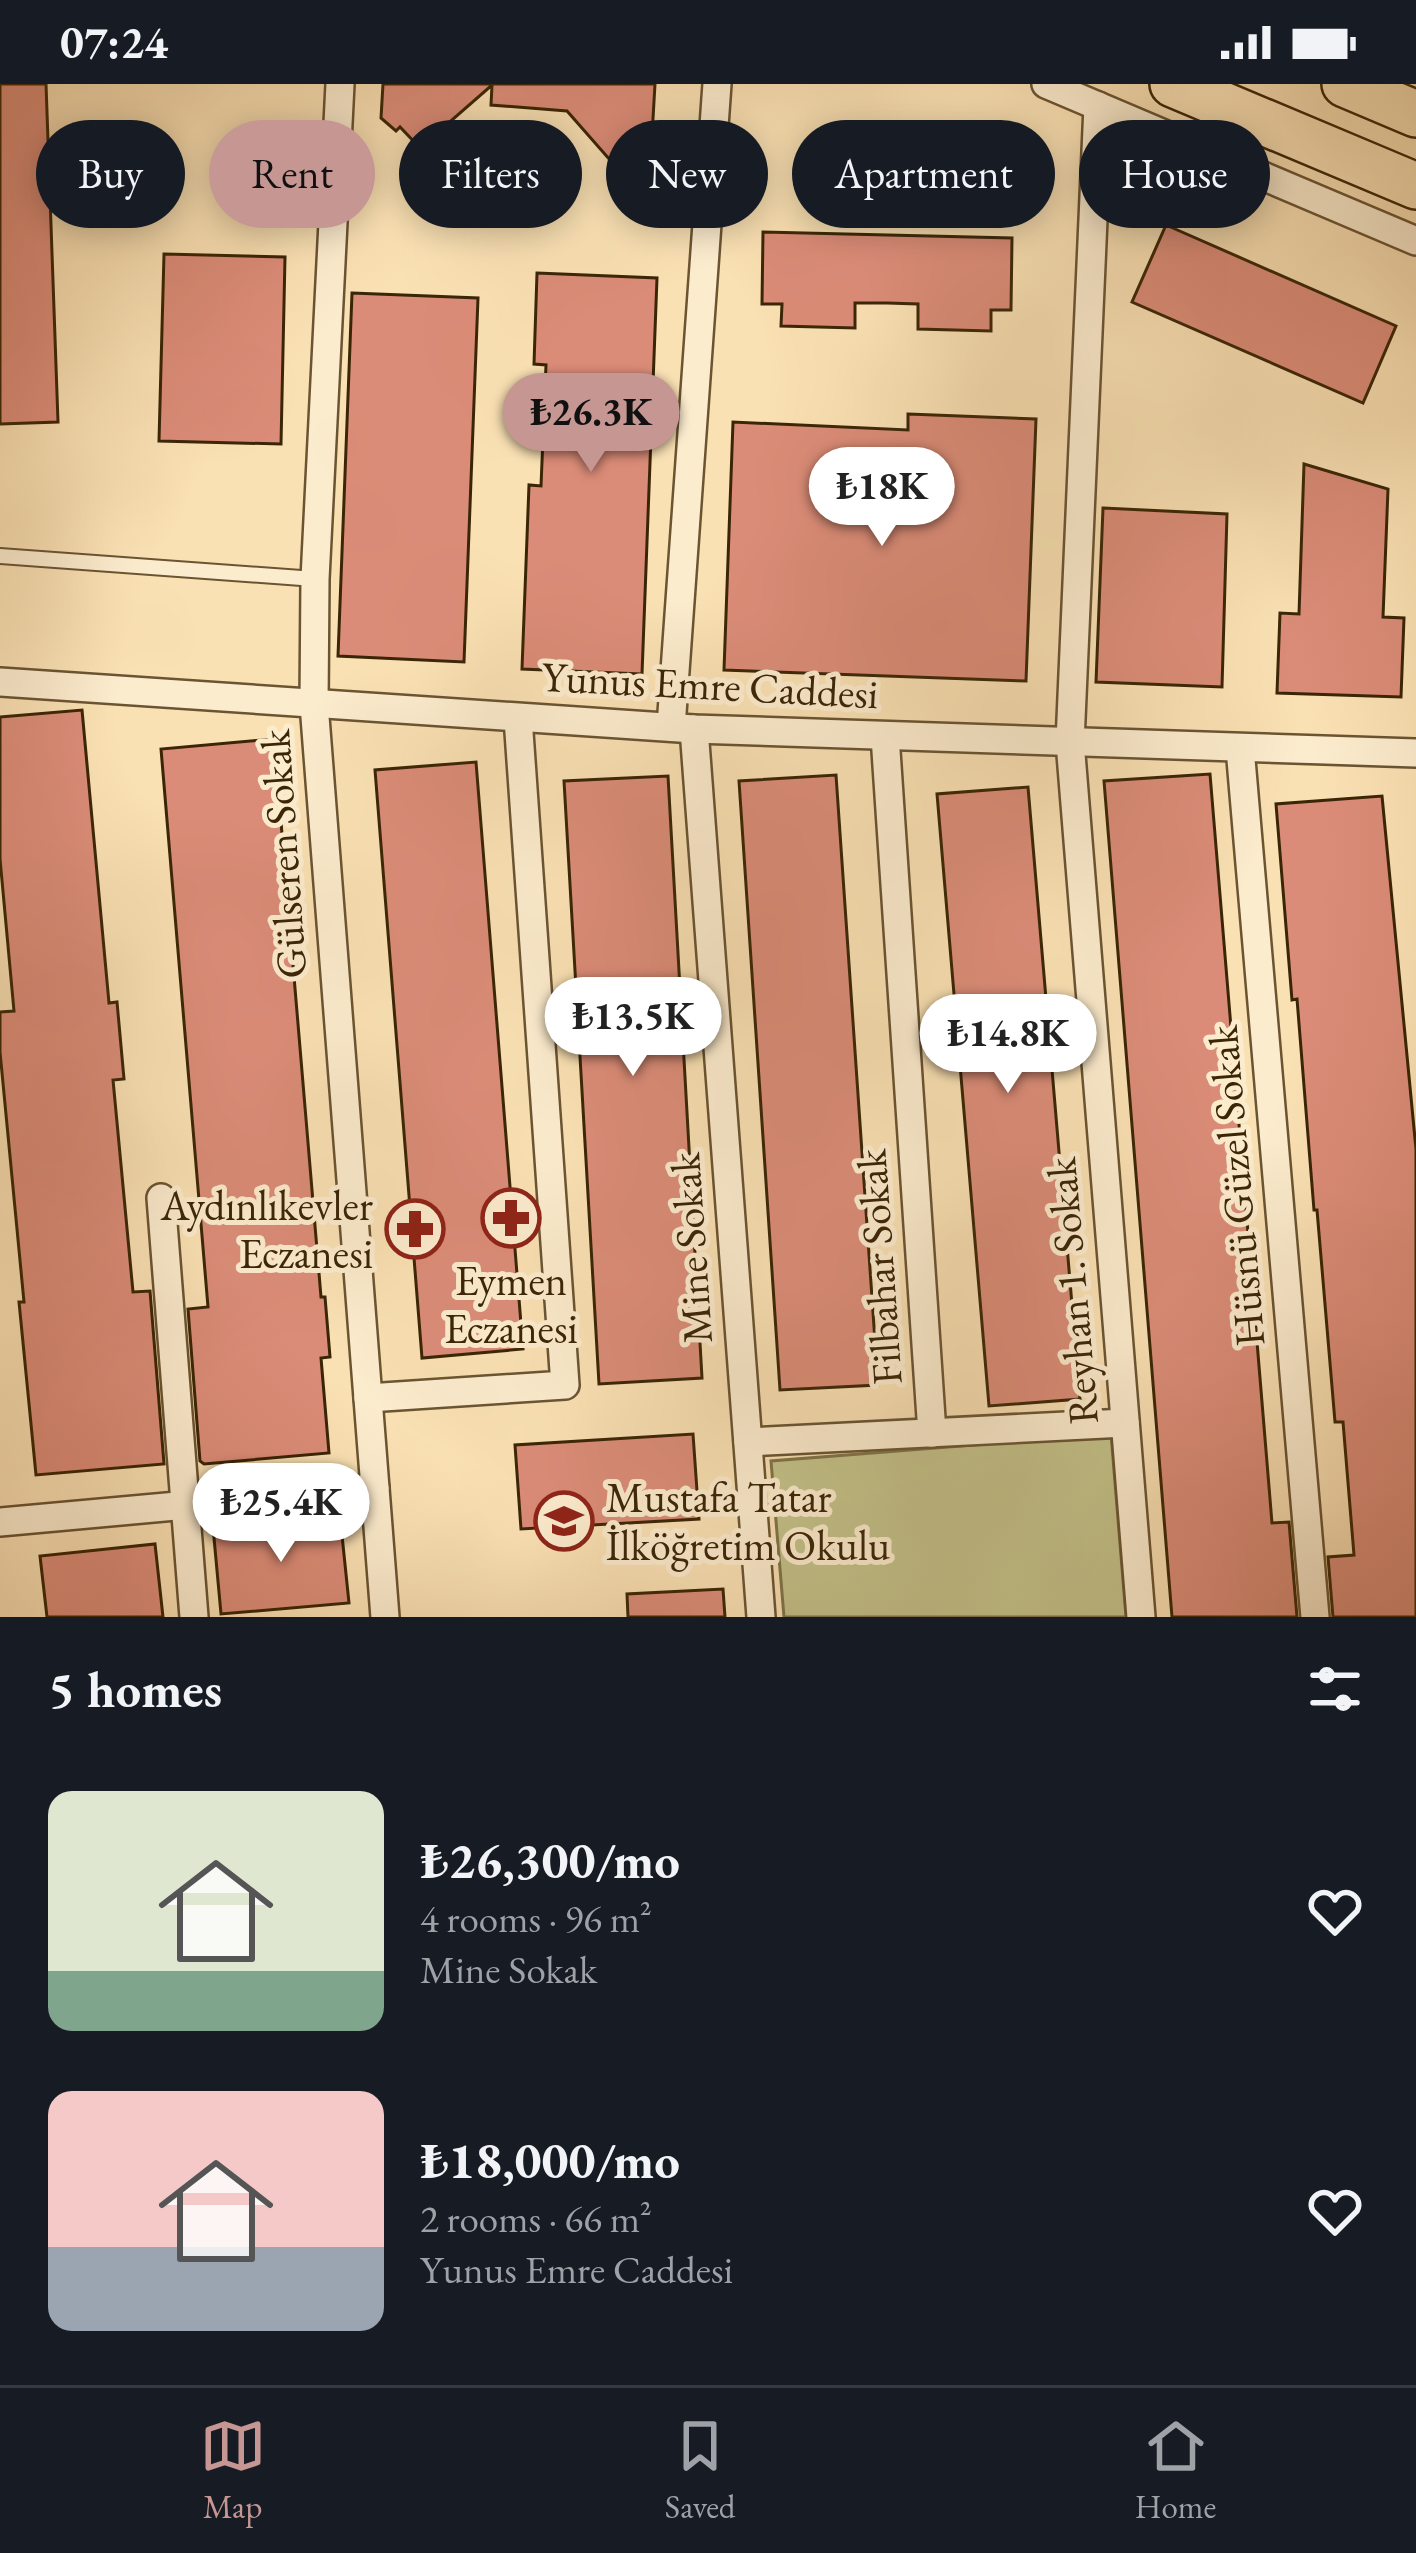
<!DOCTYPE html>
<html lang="en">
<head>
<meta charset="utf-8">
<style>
	body { margin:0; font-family:"EB Garamond",serif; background:#20242c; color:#f1f3f6; height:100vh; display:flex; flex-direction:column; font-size:45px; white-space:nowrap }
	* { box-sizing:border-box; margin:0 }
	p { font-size:39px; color:#9ea1a6 }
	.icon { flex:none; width:66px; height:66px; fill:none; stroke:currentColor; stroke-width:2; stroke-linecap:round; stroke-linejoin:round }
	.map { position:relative; height:1533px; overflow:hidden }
	.panel { display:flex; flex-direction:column; background:#171b24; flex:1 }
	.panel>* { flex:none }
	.hud { position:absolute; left:36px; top:36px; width:1344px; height:108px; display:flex; gap:24px }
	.price { position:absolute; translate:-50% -102px; padding:0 27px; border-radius:42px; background:#fff; color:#222; font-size:39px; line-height:78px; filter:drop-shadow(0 3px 6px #0008) }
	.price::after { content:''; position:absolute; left:50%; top:72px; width:36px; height:27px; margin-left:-18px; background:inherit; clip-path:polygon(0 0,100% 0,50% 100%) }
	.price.on { background:#c59692; color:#111 }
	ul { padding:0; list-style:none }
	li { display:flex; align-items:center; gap:36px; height:300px; padding:0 48px }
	li span { display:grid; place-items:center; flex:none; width:336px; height:240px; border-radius:24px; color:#555 }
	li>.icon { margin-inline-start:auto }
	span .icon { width:144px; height:144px; fill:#fffc; stroke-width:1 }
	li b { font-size:51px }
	h2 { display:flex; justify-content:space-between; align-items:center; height:144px; padding:0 48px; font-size:51px }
	.pill { padding:0 42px; border-radius:54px; background:#171b24; box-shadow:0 6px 30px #0003; font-size:42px; line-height:108px }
	.pill.on { background:#c59692; color:#111 }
	.status { display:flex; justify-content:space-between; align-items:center; height:84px; padding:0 60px; background:#171b24; direction:ltr }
	.status svg { height:33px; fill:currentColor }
	.tab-bar { display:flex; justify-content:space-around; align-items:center; height:168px; border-top:3px solid #363941; background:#171b24; font-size:33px; color:#9ea1a6 }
	.tab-bar a { display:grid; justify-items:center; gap:6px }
	.tab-bar .on { color:#c59692 }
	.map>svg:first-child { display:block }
</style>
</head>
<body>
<div class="status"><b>07:24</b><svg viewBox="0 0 49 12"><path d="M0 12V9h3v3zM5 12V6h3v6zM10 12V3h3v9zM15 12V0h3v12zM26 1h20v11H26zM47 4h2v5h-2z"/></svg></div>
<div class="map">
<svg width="1416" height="1533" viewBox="0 0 1416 1533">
	<rect width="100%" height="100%" fill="#fae1b4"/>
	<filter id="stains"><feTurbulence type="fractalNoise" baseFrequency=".00167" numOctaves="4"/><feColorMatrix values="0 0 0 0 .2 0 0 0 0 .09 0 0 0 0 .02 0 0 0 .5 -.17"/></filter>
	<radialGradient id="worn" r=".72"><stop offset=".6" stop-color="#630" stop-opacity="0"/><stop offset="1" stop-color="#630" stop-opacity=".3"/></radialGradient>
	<!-- green -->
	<polygon fill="#c3c189" stroke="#7e7348" stroke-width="3" points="1111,1350 1126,1533 784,1533 771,1377"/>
	<!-- building -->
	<g fill="#db8c78" stroke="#3a2506" stroke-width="3">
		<polygon points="0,0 46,0 58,338 0,340"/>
		<polygon points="383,0 655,0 652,52 636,64 632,59 610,76 567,27 491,21 492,1 420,64 400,43 396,47 381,34"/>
		<polygon points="1115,49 1171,73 1164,92 1114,74"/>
		<polygon points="1166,141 1396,242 1363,319 1132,218"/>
		<polygon points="763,148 1012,154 1011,226 991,226 991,247 918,245 918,220 887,219 855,219 855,244 781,242 782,220 762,220"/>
		<polygon points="164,170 285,173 281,360 159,357"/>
		<polygon points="537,189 657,194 642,590 522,585 529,401 541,402 546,281 534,280"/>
		<polygon points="352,209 478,214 464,578 338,572"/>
		<polygon points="908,330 1036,335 1026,597 724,586 733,338 908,346"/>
		<polygon points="1304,380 1388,405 1383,533 1404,534 1401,613 1277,609 1280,529 1299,530"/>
		<polygon points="1103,424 1227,430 1222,603 1096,598"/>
		<polygon points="82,626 109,919 117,918 124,995 113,996 133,1208 150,1207 164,1380 36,1391 19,1218 24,1218 0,968 0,928 14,927 0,775 0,633"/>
		<polygon points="274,655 321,1213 325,1213 330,1273 321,1274 329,1369 204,1380 200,1377 188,1225 208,1223 161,665"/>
		<polygon points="476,678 523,1265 422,1274 375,686"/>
		<polygon points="1210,690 1272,1439 1289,1438 1297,1533 1172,1533 1104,697"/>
		<polygon points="836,691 878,1301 780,1306 739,697"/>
		<polygon points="668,692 702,1294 599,1300 564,697"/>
		<polygon points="1028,703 1080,1315 989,1322 937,710"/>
		<polygon points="1382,712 1416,1065 1416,1533 1333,1533 1328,1473 1354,1471 1343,1338 1335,1338 1317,1126 1314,1126 1297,915 1292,916 1276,720"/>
		<polygon points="693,1350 699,1435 521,1445 515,1361"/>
		<polygon points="340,1432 349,1519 221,1530 213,1443"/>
		<polygon points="155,1460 163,1533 47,1533 40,1472"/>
		<polygon points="723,1505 725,1533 628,1533 627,1510"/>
	</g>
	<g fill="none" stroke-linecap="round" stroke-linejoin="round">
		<!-- lane casing -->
		<g stroke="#6a5432" stroke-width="18">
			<polyline id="lane" points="0,472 315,495"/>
		</g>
		<!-- street casing -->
		<g stroke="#6a5432" stroke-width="32">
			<g id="street">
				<polyline points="340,0 315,495 314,620 385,1533"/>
				<polyline points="1046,0 1416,157"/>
				<polyline points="1098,22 1070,658 1141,1533"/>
				<polyline points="0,598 694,645 1416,669"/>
				<polyline points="671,643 717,0"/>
				<polyline points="694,645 761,1533"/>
				<polyline points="885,652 932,1349"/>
				<polyline points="1240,664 1315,1533"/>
				<polyline points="161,1114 194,1533"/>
				<polyline points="368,1314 565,1301 518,634"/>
				<polyline points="748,1358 1125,1339"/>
				<polyline points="0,1438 375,1404"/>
			</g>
		</g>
		<!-- primary casing -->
		<g stroke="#3a2506" stroke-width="50">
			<g id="primary">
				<polyline points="1173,0 1416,102"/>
				<polyline points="1345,0 1416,30"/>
			</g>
		</g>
		<!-- lane -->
		<use href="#lane" stroke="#fcecce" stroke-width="14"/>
		<!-- street -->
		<use href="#street" stroke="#fcecce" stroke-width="27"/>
		<!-- primary -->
		<use href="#primary" stroke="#fae1b4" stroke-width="45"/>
	</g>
	<!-- icons -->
	<defs>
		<g id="pharmacy-ring" transform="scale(3)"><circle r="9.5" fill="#fcecce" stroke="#8f2418" stroke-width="1.5"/><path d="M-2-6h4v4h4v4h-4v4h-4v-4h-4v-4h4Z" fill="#8f2418"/></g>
		<g id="school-ring" transform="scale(3)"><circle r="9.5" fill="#fcecce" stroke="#8f2418" stroke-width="1.5"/><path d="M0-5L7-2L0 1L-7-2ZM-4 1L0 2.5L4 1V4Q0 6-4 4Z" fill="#8f2418"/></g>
	</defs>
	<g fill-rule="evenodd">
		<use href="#pharmacy-ring" x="511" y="1134"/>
		<use href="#pharmacy-ring" x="415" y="1145"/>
		<use href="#school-ring" x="564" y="1437"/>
	</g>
	<g text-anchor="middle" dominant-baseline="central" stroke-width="10" stroke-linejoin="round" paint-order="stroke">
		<!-- street labels -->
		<g font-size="42" fill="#3a2506" stroke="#fcecce">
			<text transform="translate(710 601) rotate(3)">Yunus Emre Caddesi</text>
			<text transform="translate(283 770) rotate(-94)">Gülseren Sokak</text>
			<text transform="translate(1236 1102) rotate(-95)">Hüsnü Güzel Sokak</text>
			<text transform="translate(691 1164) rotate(-94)">Mine Sokak</text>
			<text transform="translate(879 1183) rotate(-94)">Filbahar Sokak</text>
			<text transform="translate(1072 1207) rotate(-95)">Reyhan 1. Sokak</text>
		</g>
		<!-- poi labels -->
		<g font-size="42" fill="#3a2506" stroke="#fcecce" text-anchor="end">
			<text x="373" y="1121">Aydınlıkevler<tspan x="373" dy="48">Eczanesi</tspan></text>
			<text x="511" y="1196" text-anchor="middle">Eymen<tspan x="511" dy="48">Eczanesi</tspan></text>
			<text x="606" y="1413" text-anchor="start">Mustafa Tatar<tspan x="606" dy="48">İlköğretim Okulu</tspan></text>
		</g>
	</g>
	<rect width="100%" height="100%" filter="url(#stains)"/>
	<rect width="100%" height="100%" fill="url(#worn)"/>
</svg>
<b class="price on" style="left:591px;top:391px">₺26.3K</b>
<b class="price" style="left:882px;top:465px">₺18K</b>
<b class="price" style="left:633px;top:995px">₺13.5K</b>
<b class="price" style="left:1008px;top:1012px">₺14.8K</b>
<b class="price" style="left:281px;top:1481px">₺25.4K</b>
<div class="hud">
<a class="pill">Buy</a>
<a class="pill on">Rent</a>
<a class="pill">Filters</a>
<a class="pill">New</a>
<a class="pill">Apartment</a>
<a class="pill">House</a>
</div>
</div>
<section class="panel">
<h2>5 homes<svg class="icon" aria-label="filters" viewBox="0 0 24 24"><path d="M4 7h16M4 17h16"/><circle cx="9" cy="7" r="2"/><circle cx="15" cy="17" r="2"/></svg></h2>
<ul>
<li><span style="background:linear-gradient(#dfe7d0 75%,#7fa58c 0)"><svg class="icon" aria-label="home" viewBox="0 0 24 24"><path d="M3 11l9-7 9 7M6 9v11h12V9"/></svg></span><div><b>₺26,300/mo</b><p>4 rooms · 96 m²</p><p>Mine Sokak</p></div><svg class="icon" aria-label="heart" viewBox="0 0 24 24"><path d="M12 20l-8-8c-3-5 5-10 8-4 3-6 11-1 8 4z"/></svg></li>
<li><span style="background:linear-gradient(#f6c9c9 65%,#9aa5b1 0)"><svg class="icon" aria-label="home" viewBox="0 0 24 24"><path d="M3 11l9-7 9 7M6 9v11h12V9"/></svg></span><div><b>₺18,000/mo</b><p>2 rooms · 66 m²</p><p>Yunus Emre Caddesi</p></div><svg class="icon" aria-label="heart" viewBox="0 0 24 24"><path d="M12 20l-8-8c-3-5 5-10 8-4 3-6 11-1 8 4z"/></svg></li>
</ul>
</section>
<nav class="tab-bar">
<a class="on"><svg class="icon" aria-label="map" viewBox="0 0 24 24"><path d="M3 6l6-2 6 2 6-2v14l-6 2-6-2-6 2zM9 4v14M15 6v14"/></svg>Map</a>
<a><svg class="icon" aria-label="saved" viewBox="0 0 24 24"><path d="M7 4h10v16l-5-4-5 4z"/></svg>Saved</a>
<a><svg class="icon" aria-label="home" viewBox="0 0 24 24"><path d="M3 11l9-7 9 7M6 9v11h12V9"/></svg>Home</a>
</nav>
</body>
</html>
